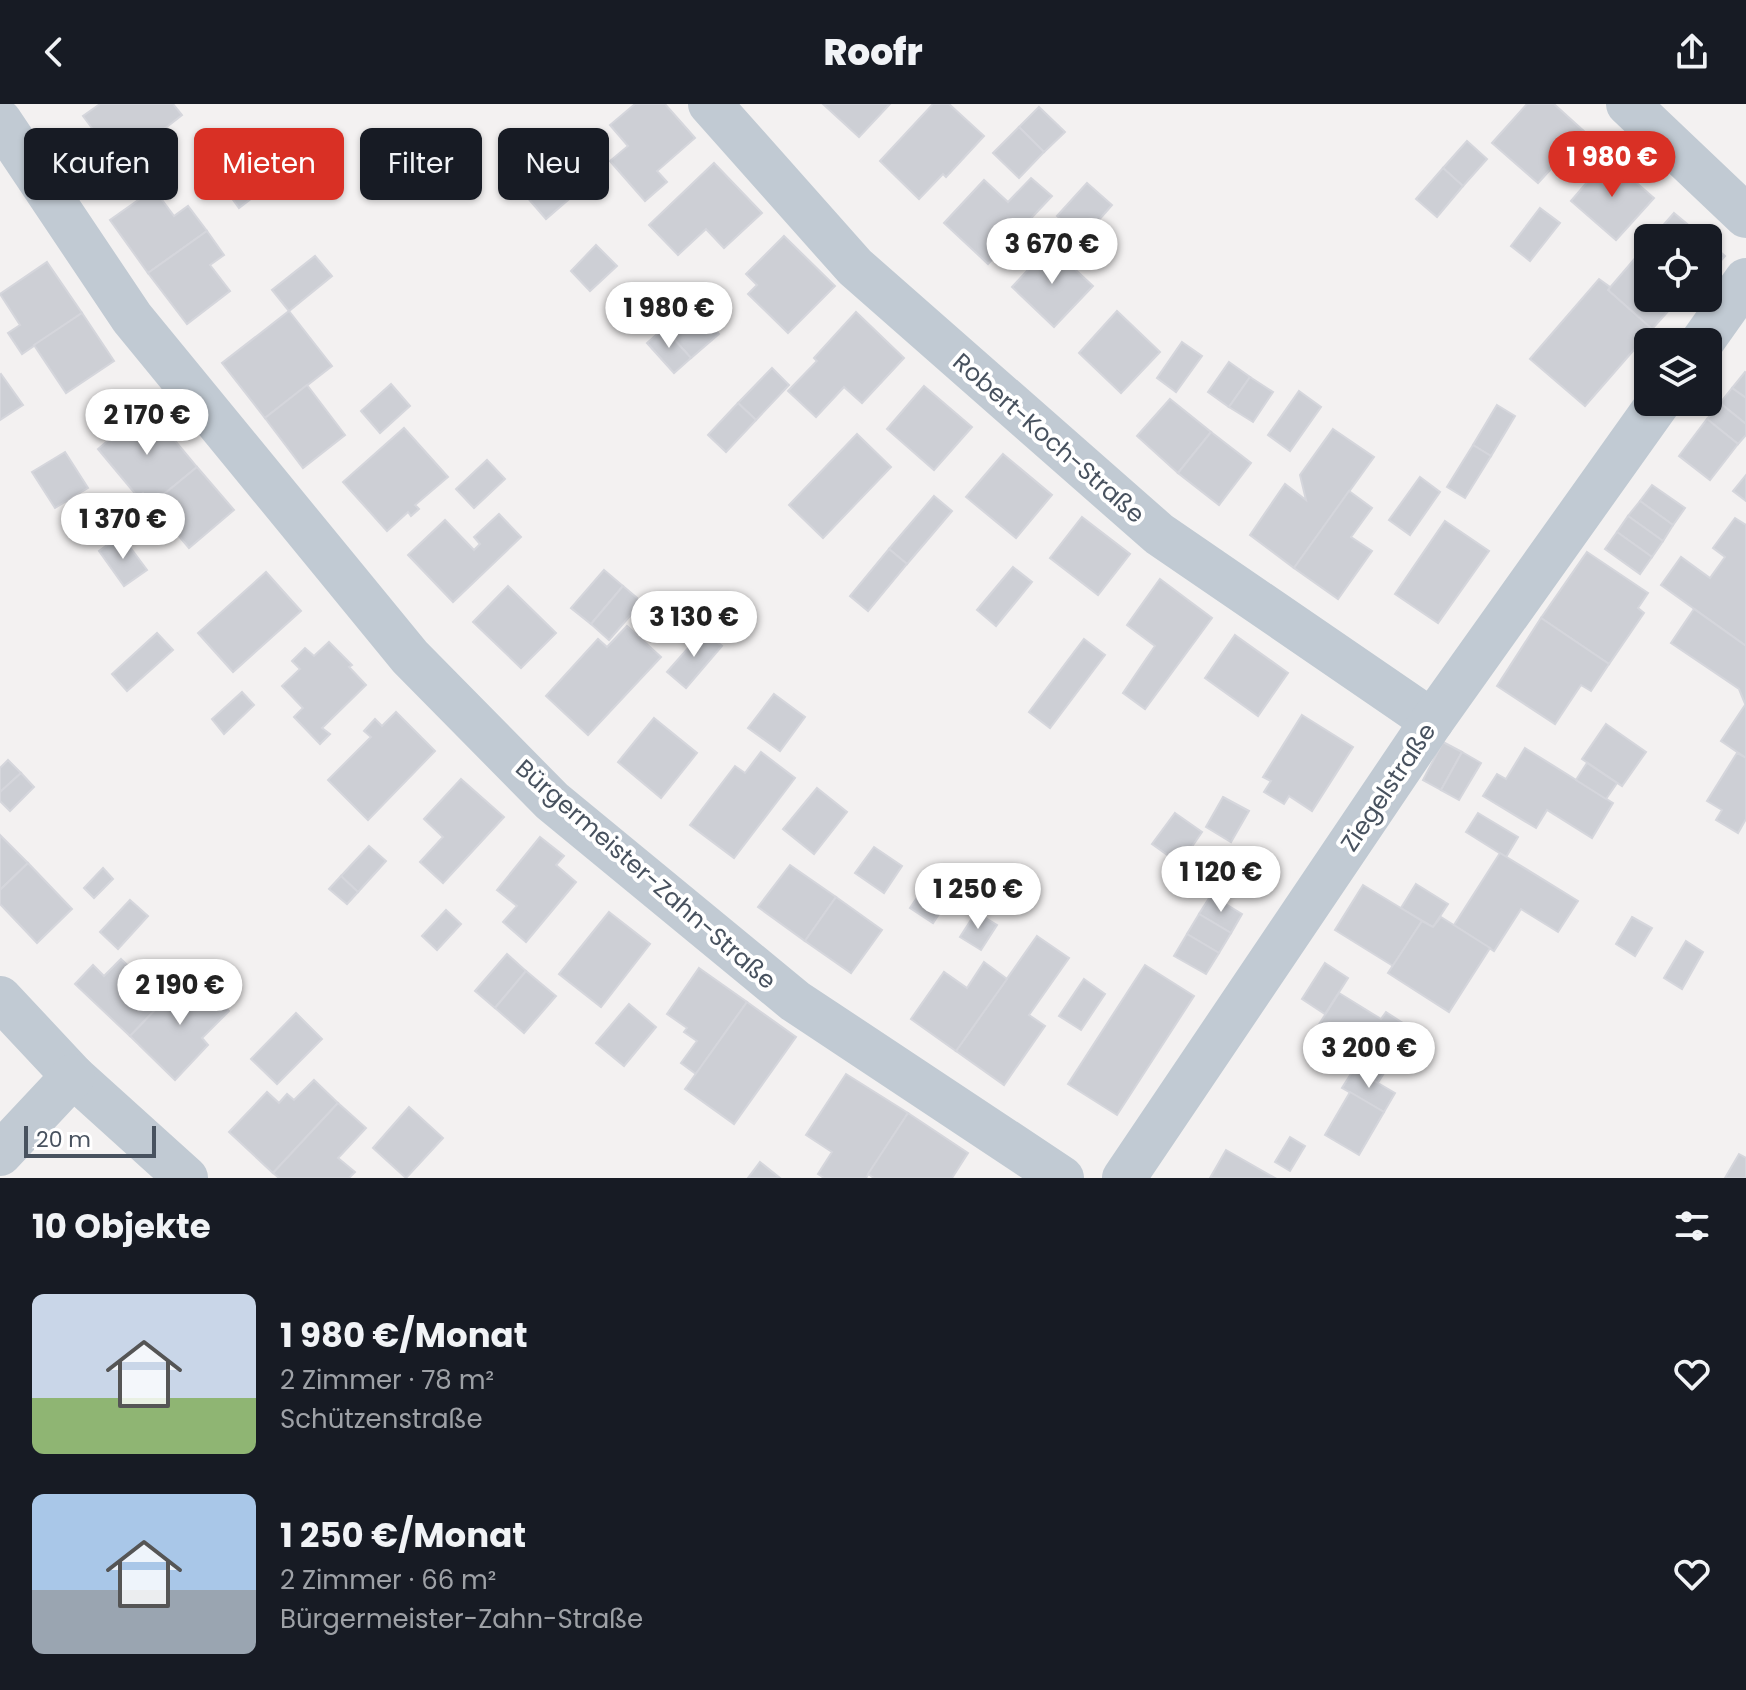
<!DOCTYPE html>
<html lang="de">
<head>
<meta charset="utf-8">
<style>
	body { margin:0; font-family:Poppins,sans-serif; background:#20242c; color:#f1f3f6; height:100vh; display:flex; flex-direction:column; font-size:30px; white-space:nowrap }
	* { box-sizing:border-box; margin:0 }
	p { font-size:26px; color:#9ea1a6 }
	.icon { flex:none; width:44px; height:44px; fill:none; stroke:currentColor; stroke-width:2; stroke-linecap:round; stroke-linejoin:round }
	.map { position:relative; height:1074px; overflow:hidden }
	.details { display:flex; flex-direction:column; background:#171b24; flex:1 }
	.details>* { flex:none }
	.hud { position:absolute; left:24px; top:24px; width:800px; height:72px; display:flex; gap:16px }
	.buttons { position:absolute; left:1634px; top:120px; display:grid; gap:16px }
	.buttons a { display:grid; place-items:center; width:88px; height:88px; border-radius:12px; background:#171b24; box-shadow:0 2px 6px #0004; font-size:40px }
	.scale { position:absolute; left:24px; bottom:20px; width:132px; box-sizing:border-box; padding-left:8px; border:4px solid #48525f; border-top:0; font-size:22px; line-height:28px; white-space:nowrap; color:#48525f; -webkit-text-stroke:6px #fff; paint-order:stroke }
	.price { position:absolute; translate:-50% -68px; padding:0 18px; border-radius:28px; background:#fff; color:#222; font-size:26px; line-height:52px; filter:drop-shadow(0 2px 4px #0008) }
	.price::after { content:''; position:absolute; left:50%; top:48px; width:24px; height:18px; margin-left:-12px; background:inherit; clip-path:polygon(0 0,100% 0,50% 100%) }
	.price.current { background:#d93025; color:#fff }
	ul { padding:0; list-style:none }
	li { display:flex; align-items:center; gap:24px; height:200px; padding:0 32px }
	li span { display:grid; place-items:center; flex:none; width:224px; height:160px; border-radius:12px; color:#555 }
	li>.icon { margin-inline-start:auto }
	span .icon { width:96px; height:96px; fill:#fffc; stroke-width:1 }
	li b { font-size:34px }
	h2 { display:flex; justify-content:space-between; align-items:center; height:96px; padding:0 32px; font-size:34px }
	.pill { padding:0 28px; border-radius:12px; background:#171b24; box-shadow:0 2px 6px #0004; font-size:28px; line-height:72px }
	.pill.current { background:#d93025; color:#fff }
	header { display:flex; justify-content:space-between; align-items:center; height:104px; padding:0 32px; background:#171b24; font-size:36px; font-weight:800 }
	.map>svg:first-child { display:block }
</style>
</head>
<body>
<header><svg class="icon" aria-label="back" viewBox="0 0 24 24"><path d="M15 5l-7 7 7 7"/></svg>Roofr<svg class="icon" aria-label="share" viewBox="0 0 24 24"><path d="M12 15V3M7 8l5-5 5 5M5 13v7h14v-7"/></svg></header>
<div class="map">
<svg width="1746" height="1074" viewBox="0 0 1746 1074">
	<rect width="100%" height="100%" fill="#f3f1f1"/>
	<!-- building -->
	<g fill="#cdcfd5" stroke="#d5d6dc" stroke-width="2">
		<polygon points="100,0 173,0 182,11 119,60 83,12"/>
		<polygon points="635,0 665,0 695,34 657,67 667,78 645,97 610,57 628,42 610,21"/>
		<polygon points="823,0 890,0 859,33"/>
		<polygon points="933,0 949,0 984,32 946,73 943,70 919,95 880,57"/>
		<polygon points="1527,0 1554,0 1585,28 1538,79 1492,39"/>
		<polygon points="1039,3 1065,28 1044,48 1019,23"/>
		<polygon points="1019,23 1044,48 1019,74 993,49"/>
		<polygon points="1467,37 1487,55 1463,82 1443,64"/>
		<polygon points="557,41 589,78 546,115 514,78"/>
		<polygon points="248,54 268,82 239,104 218,75"/>
		<polygon points="1608,54 1654,94 1616,136 1571,97"/>
		<polygon points="714,59 762,109 724,144 706,125 678,151 649,121"/>
		<polygon points="1443,64 1463,82 1437,113 1416,95"/>
		<polygon points="1031,74 1052,92 988,160 944,119 984,76 1008,98"/>
		<polygon points="1087,79 1112,101 1083,134 1057,112"/>
		<polygon points="154,85 174,112 188,102 207,127 148,169 110,116"/>
		<polygon points="1540,104 1560,119 1530,157 1511,142"/>
		<polygon points="1674,109 1704,134 1652,134"/>
		<polygon points="207,127 224,151 210,161 230,187 187,220 148,169"/>
		<polygon points="784,132 835,182 788,229 748,190 757,181 746,170"/>
		<polygon points="1708,137 1725,152 1708,171"/>
		<polygon points="1648,139 1648,194 1680,194 1652,225 1608,186"/>
		<polygon points="596,141 617,162 590,187 571,167"/>
		<polygon points="1050,142 1093,182 1054,223 1012,183"/>
		<polygon points="315,152 332,172 289,207 272,186"/>
		<polygon points="47,158 82,209 22,250 8,229 20,221 0,190"/>
		<polygon points="1599,175 1610,183 1608,186 1652,225 1585,302 1530,255"/>
		<polygon points="691,199 719,230 691,254 664,224"/>
		<polygon points="289,207 332,262 265,314 222,259"/>
		<polygon points="1117,207 1160,248 1121,289 1079,249"/>
		<polygon points="856,208 904,254 862,299 844,283 816,313 788,287 817,257 814,254"/>
		<polygon points="82,209 114,257 66,289 34,241"/>
		<polygon points="664,224 691,254 674,269 647,239"/>
		<polygon points="1182,238 1202,252 1176,288 1157,274"/>
		<polygon points="1229,258 1250,273 1229,303 1208,288"/>
		<polygon points="772,264 789,281 756,316 738,299"/>
		<polygon points="1745,268 1746,269 1746,294 1732,284"/>
		<polygon points="1,270 23,301 0,316 0,271"/>
		<polygon points="1250,273 1273,288 1253,318 1229,303"/>
		<polygon points="391,280 410,302 380,329 361,307"/>
		<polygon points="307,281 345,331 303,364 265,314"/>
		<polygon points="924,282 972,323 934,366 887,325"/>
		<polygon points="1732,284 1746,294 1746,320 1720,299"/>
		<polygon points="1299,287 1321,303 1290,347 1268,331"/>
		<polygon points="1170,295 1211,328 1178,369 1137,332"/>
		<polygon points="738,299 756,316 726,348 708,331"/>
		<polygon points="1720,299 1746,320 1746,331 1738,340 1707,315"/>
		<polygon points="1497,301 1515,312 1491,352 1473,341"/>
		<polygon points="147,303 197,363 152,400 143,389 138,393 98,345"/>
		<polygon points="1707,315 1738,340 1710,376 1679,352"/>
		<polygon points="404,324 448,373 415,401 419,405 411,412 408,408 387,427 343,378"/>
		<polygon points="1333,325 1374,353 1294,464 1250,431 1285,380 1306,396 1300,371"/>
		<polygon points="1211,328 1251,359 1219,401 1178,369"/>
		<polygon points="857,330 891,363 823,434 789,401"/>
		<polygon points="1473,341 1491,352 1465,394 1447,383"/>
		<polygon points="65,348 88,384 55,404 32,368"/>
		<polygon points="1003,350 1052,391 1016,434 966,393"/>
		<polygon points="487,356 505,375 474,404 456,385"/>
		<polygon points="197,363 234,406 189,444 152,400"/>
		<polygon points="1746,371 1746,397 1733,387"/>
		<polygon points="1420,373 1440,388 1410,431 1389,416"/>
		<polygon points="1652,381 1685,404 1673,421 1640,397"/>
		<polygon points="1349,387 1372,404 1351,433 1372,447 1338,495 1294,464"/>
		<polygon points="934,392 952,407 907,460 889,445"/>
		<polygon points="1640,397 1673,421 1663,437 1628,412"/>
		<polygon points="499,410 521,433 453,498 408,451 445,416 474,446 480,440 474,433"/>
		<polygon points="1628,412 1663,437 1652,453 1617,428"/>
		<polygon points="1082,413 1130,450 1098,491 1050,454"/>
		<polygon points="1735,414 1746,421 1746,542 1661,481 1681,453 1710,474 1725,453 1713,444"/>
		<polygon points="1445,417 1489,447 1438,519 1395,490"/>
		<polygon points="1617,428 1652,453 1640,470 1605,445"/>
		<polygon points="121,431 147,466 124,482 99,447"/>
		<polygon points="889,445 907,460 868,507 850,492"/>
		<polygon points="1587,448 1648,489 1638,504 1644,509 1609,560 1541,514"/>
		<polygon points="1013,463 1032,478 996,522 977,506"/>
		<polygon points="604,466 623,482 591,520 571,504"/>
		<polygon points="266,468 301,507 233,568 198,529"/>
		<polygon points="1160,475 1212,514 1145,605 1123,589 1155,542 1127,521"/>
		<polygon points="508,482 556,529 521,564 473,518"/>
		<polygon points="623,482 642,498 609,536 591,520"/>
		<polygon points="1694,505 1746,542 1746,602 1739,585 1671,539"/>
		<polygon points="1541,514 1609,560 1591,587 1581,581 1555,620 1497,582"/>
		<polygon points="627,522 661,553 588,631 546,592 598,535 607,543"/>
		<polygon points="703,527 722,542 686,584 667,568"/>
		<polygon points="157,529 173,546 127,587 112,570"/>
		<polygon points="1235,531 1288,569 1258,612 1205,574"/>
		<polygon points="1084,535 1105,551 1050,624 1029,608"/>
		<polygon points="329,538 352,561 349,563 366,581 322,624 330,630 320,640 294,613 303,604 282,582 300,565 292,557 305,544 314,552"/>
		<polygon points="242,588 254,601 224,630 212,615"/>
		<polygon points="774,590 805,613 780,647 748,624"/>
		<polygon points="1745,601 1746,602 1746,654 1721,637"/>
		<polygon points="396,608 435,647 368,716 328,676 371,633 364,627 375,615 382,622"/>
		<polygon points="1302,611 1353,643 1312,707 1289,692 1284,700 1264,688 1271,677 1263,673"/>
		<polygon points="654,614 697,649 661,694 618,658"/>
		<polygon points="1606,620 1646,648 1622,682 1582,655"/>
		<polygon points="1443,638 1462,648 1441,686 1423,676"/>
		<polygon points="1525,644 1613,699 1592,734 1547,706 1536,724 1483,692 1497,670 1506,675"/>
		<polygon points="761,648 795,674 734,754 690,721 735,662 745,669"/>
		<polygon points="1462,648 1481,659 1459,696 1441,686"/>
		<polygon points="1737,649 1746,654 1746,715 1738,729 1716,716 1722,706 1707,697"/>
		<polygon points="8,656 21,669 0,688 0,664"/>
		<polygon points="1587,659 1617,679 1606,695 1576,676"/>
		<polygon points="21,669 34,683 10,707 0,697 0,688"/>
		<polygon points="461,675 504,713 443,779 420,758 443,733 424,715"/>
		<polygon points="817,684 847,708 814,750 783,725"/>
		<polygon points="1223,693 1249,707 1231,738 1206,723"/>
		<polygon points="1175,709 1202,728 1180,760 1152,740"/>
		<polygon points="1478,709 1518,733 1506,753 1466,728"/>
		<polygon points="0,731 28,759 0,786"/>
		<polygon points="540,733 564,752 556,761 576,778 526,838 503,818 517,802 497,786"/>
		<polygon points="369,742 386,757 358,788 341,772"/>
		<polygon points="874,743 902,762 884,789 855,769"/>
		<polygon points="1500,749 1578,797 1558,828 1521,805 1494,847 1454,821"/>
		<polygon points="28,759 72,805 37,839 0,800 0,786"/>
		<polygon points="790,761 836,793 805,837 758,803"/>
		<polygon points="103,764 113,775 94,794 84,784"/>
		<polygon points="933,770 955,786 933,819 910,804"/>
		<polygon points="341,772 358,788 347,800 329,785"/>
		<polygon points="1416,780 1448,800 1433,823 1401,804"/>
		<polygon points="1363,781 1422,817 1393,862 1335,826"/>
		<polygon points="1211,791 1242,810 1231,829 1199,810"/>
		<polygon points="836,793 882,826 851,869 805,837"/>
		<polygon points="130,796 148,812 118,845 100,828"/>
		<polygon points="446,806 461,820 437,846 422,832"/>
		<polygon points="609,808 650,840 601,903 559,870"/>
		<polygon points="976,808 997,821 981,846 960,833"/>
		<polygon points="1199,810 1231,829 1219,849 1187,830"/>
		<polygon points="1441,813 1490,844 1449,908 1388,869 1422,817 1433,823"/>
		<polygon points="1632,813 1652,824 1635,852 1616,840"/>
		<polygon points="1187,830 1219,849 1206,870 1174,852"/>
		<polygon points="1037,832 1069,854 1029,911 1045,922 1004,981 956,947"/>
		<polygon points="1686,837 1703,848 1682,885 1664,874"/>
		<polygon points="507,850 526,867 495,904 475,887"/>
		<polygon points="121,855 143,876 147,871 154,878 173,859 187,872 130,932 75,880 93,861 104,872"/>
		<polygon points="984,858 1007,875 956,947 911,915 944,868 967,884"/>
		<polygon points="1325,859 1348,874 1325,910 1302,895"/>
		<polygon points="1145,861 1194,892 1117,1011 1068,980"/>
		<polygon points="699,864 747,898 696,970 681,959 697,937 684,928 687,924 667,910"/>
		<polygon points="526,867 556,892 524,929 495,904"/>
		<polygon points="190,870 229,907 202,934 208,941 175,976 130,932"/>
		<polygon points="1084,875 1105,890 1081,926 1059,912"/>
		<polygon points="1339,889 1381,915 1386,908 1412,925 1377,980 1309,936"/>
		<polygon points="747,898 796,933 734,1020 685,985"/>
		<polygon points="629,900 656,923 624,962 596,939"/>
		<polygon points="296,909 322,935 277,980 251,955"/>
		<polygon points="1354,965 1395,989 1384,1008 1342,984"/>
		<polygon points="846,970 908,1009 866,1074 824,1074 818,1070 832,1048 806,1031"/>
		<polygon points="314,976 338,999 273,1069 229,1028 267,988 279,999 287,990 294,996"/>
		<polygon points="1350,988 1384,1008 1359,1051 1325,1031"/>
		<polygon points="338,999 366,1024 338,1054 355,1068 349,1074 279,1074 273,1069"/>
		<polygon points="409,1003 443,1034 406,1074 373,1044"/>
		<polygon points="908,1009 968,1049 952,1074 874,1074 868,1070"/>
		<polygon points="1290,1033 1305,1042 1290,1067 1275,1058"/>
		<polygon points="1226,1046 1275,1074 1210,1074"/>
		<polygon points="1739,1050 1746,1054 1746,1074 1725,1074"/>
		<polygon points="760,1058 780,1074 748,1074"/>
	</g>
	<g fill="none" stroke-linecap="round" stroke-linejoin="round">
		<!-- minor -->
		<g stroke="#c1cad3" stroke-width="44">
			<polyline points="710,0 855,163 1159,430 1432,617"/>
			<polyline points="1628,0 1746,112"/>
			<polyline points="0,17 132,214 410,553 552,697 795,897 1062,1074"/>
			<polyline points="1702,238 1746,176"/>
			<polyline points="0,894 73,972 186,1074"/>
			<polyline points="0,1050 73,972"/>
			<polyline points="1124,1074 1432,617 1659,298"/>
		</g>
	</g>
	<g text-anchor="middle" dominant-baseline="central" stroke-width="8" stroke-linejoin="round" paint-order="stroke">
		<!-- street labels -->
		<g font-size="24" fill="#48525f" stroke="#fff">
			<text transform="translate(1049 334) rotate(41)">Robert-Koch-Straße</text>
			<text transform="translate(1388 683) rotate(-56)">Ziegelstraße</text>
			<text transform="translate(646 770) rotate(41)">Bürgermeister-Zahn-Straße</text>
		</g>
	</g>
</svg>
<div class="buttons">
<a><svg class="icon" aria-label="locate" viewBox="0 0 24 24"><circle cx="12" cy="12" r="6"/><path d="M12 2v4M12 18v4M2 12h4M18 12h4"/></svg></a>
<a><svg class="icon" aria-label="layers" viewBox="0 0 24 24"><path d="M12 4l9 5-9 5-9-5zM3 14l9 5 9-5"/></svg></a>
</div>
<div class="scale">20 m</div>
<b class="price current" style="left:1612px;top:95px">1 980 €</b>
<b class="price" style="left:1052px;top:182px">3 670 €</b>
<b class="price" style="left:669px;top:246px">1 980 €</b>
<b class="price" style="left:147px;top:353px">2 170 €</b>
<b class="price" style="left:123px;top:457px">1 370 €</b>
<b class="price" style="left:694px;top:555px">3 130 €</b>
<b class="price" style="left:1221px;top:810px">1 120 €</b>
<b class="price" style="left:978px;top:827px">1 250 €</b>
<b class="price" style="left:180px;top:923px">2 190 €</b>
<b class="price" style="left:1369px;top:986px">3 200 €</b>
<div class="hud">
<a class="pill">Kaufen</a>
<a class="pill current">Mieten</a>
<a class="pill">Filter</a>
<a class="pill">Neu</a>
</div>
</div>
<section class="details">
<h2>10 Objekte<svg class="icon" aria-label="filters" viewBox="0 0 24 24"><path d="M4 7h16M4 17h16"/><circle cx="9" cy="7" r="2"/><circle cx="15" cy="17" r="2"/></svg></h2>
<ul>
<li><span style="background:linear-gradient(#c9d6e8 65%,#8fb573 0)"><svg class="icon" aria-label="home" viewBox="0 0 24 24"><path d="M3 11l9-7 9 7M6 9v11h12V9"/></svg></span><div><b>1 980 €/Monat</b><p>2 Zimmer · 78 m²</p><p>Schützenstraße</p></div><svg class="icon" aria-label="heart" viewBox="0 0 24 24"><path d="M12 20l-8-8c-3-5 5-10 8-4 3-6 11-1 8 4z"/></svg></li>
<li><span style="background:linear-gradient(#a9c7e8 60%,#9aa5b1 0)"><svg class="icon" aria-label="home" viewBox="0 0 24 24"><path d="M3 11l9-7 9 7M6 9v11h12V9"/></svg></span><div><b>1 250 €/Monat</b><p>2 Zimmer · 66 m²</p><p>Bürgermeister-Zahn-Straße</p></div><svg class="icon" aria-label="heart" viewBox="0 0 24 24"><path d="M12 20l-8-8c-3-5 5-10 8-4 3-6 11-1 8 4z"/></svg></li>
</ul>
</section>
</body>
</html>
